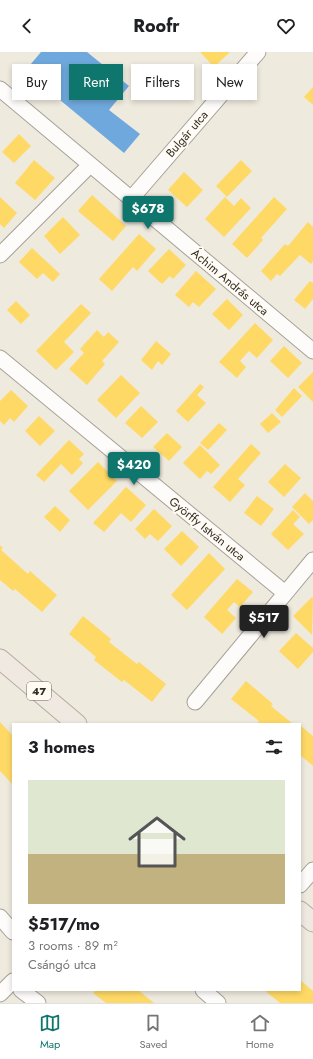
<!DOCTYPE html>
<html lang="en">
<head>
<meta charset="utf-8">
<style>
	body { margin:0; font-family:Jost,sans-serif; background:#f6f6f6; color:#202124; height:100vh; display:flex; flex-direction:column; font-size:15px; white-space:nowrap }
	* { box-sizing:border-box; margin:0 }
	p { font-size:13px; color:#757577 }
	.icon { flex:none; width:22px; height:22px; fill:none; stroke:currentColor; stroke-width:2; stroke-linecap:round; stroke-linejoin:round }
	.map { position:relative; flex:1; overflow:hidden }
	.side { position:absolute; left:12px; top:671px; width:289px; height:268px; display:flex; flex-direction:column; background:#fff; border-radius:0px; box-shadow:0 2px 6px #0003 }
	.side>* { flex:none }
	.hud { position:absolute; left:12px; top:12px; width:289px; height:36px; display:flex; gap:8px }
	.price { position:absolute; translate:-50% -34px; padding:0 9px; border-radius:4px; background:#0f766e; color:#fff; font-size:13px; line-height:26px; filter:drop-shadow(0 1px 2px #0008) }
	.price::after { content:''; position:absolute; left:50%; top:24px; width:12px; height:9px; margin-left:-6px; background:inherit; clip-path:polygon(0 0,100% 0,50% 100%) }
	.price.on { background:#222; color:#fff }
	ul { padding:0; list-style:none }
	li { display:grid; align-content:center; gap:8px; height:212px; padding:0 16px }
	li span { display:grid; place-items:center; height:124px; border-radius:0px; color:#555 }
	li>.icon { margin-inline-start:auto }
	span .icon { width:72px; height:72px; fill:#fffc; stroke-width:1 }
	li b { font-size:17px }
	h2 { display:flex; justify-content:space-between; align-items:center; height:48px; padding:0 16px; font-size:17px }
	.chip { padding:0 14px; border-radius:0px; background:#fff; box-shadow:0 2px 6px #0003; font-size:14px; line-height:36px }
	.chip.on { background:#0f766e; color:#fff }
	header { display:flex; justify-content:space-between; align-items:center; height:52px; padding:0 16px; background:#fff; font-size:18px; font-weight:700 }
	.tabs { display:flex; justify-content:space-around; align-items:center; height:56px; border-top:1px solid #e0e0e0; background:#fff; font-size:11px; color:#757577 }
	.tabs a { display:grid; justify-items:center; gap:2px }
	.tabs .on { color:#0f766e }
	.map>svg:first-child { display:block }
</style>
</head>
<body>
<header><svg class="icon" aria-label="back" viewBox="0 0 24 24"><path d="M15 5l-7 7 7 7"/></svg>Roofr<svg class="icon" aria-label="heart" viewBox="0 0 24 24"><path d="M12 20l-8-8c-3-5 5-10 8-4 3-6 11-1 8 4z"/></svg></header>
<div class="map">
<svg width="313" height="951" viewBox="0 0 313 951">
	<rect width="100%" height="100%" fill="#efeade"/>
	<!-- homes -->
	<g fill="#ffd966">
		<polygon points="200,0 230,0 214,15"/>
		<polygon points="313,35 313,53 304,45"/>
		<polygon points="19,82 31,94 14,111 2,100"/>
		<polygon points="34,108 55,126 35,148 15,131"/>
		<polygon points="241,108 252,119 227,145 216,134"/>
		<polygon points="184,120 203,138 187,155 168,138"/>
		<polygon points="92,143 126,174 113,189 78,159"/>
		<polygon points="0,145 17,161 4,176 0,172"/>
		<polygon points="225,145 234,154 241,146 251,156 224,185 205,167"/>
		<polygon points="274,145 287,157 261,186 263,188 247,206 232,192"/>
		<polygon points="63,165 80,183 60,202 44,184"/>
		<polygon points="308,170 313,175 313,209 311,212 300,203 280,224 277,222 271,229 261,219 285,192 288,194"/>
		<polygon points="139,182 156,197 137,219 133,215 112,239 99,227"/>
		<polygon points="32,196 60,222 53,230 43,221 37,227 19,210"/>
		<polygon points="169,197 186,213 173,227 170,224 162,232 148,219"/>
		<polygon points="196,219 216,237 199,255 193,250 189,255 175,243"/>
		<polygon points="310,229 313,231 313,247 305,257 294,248"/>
		<polygon points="227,247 243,263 229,278 212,262"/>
		<polygon points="16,249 30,263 21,272 7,258"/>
		<polygon points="81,252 91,261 64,290 74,300 56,318 36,299"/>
		<polygon points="255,271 273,288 257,306 249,299 240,309 246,315 237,326 219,310"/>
		<polygon points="97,278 104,285 108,280 119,290 102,309 105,312 87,333 69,317 84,301 80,297"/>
		<polygon points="156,289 171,302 162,313 158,309 152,318 141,308"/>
		<polygon points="284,294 302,311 288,326 270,309"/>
		<polygon points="313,320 313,350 298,335"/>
		<polygon points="121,323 140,341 116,366 97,348"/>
		<polygon points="200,332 204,335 197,343 206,351 188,370 176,359"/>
		<polygon points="294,336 302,344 282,365 275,358"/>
		<polygon points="11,338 28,354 14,370 10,366 4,373 0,369 0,349"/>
		<polygon points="141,354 158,370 142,386 125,371"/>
		<polygon points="272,361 281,370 268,381 260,372"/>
		<polygon points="39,364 55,379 40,394 25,379"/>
		<polygon points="219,371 227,378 208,398 200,391"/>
		<polygon points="167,381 182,395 169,409 153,395"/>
		<polygon points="69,388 84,402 79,407 83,411 72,423 61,412 44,430 36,423"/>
		<polygon points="251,392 261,401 238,427 245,433 230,450 213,435"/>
		<polygon points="200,393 220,413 211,422 207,419 200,427 183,411"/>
		<polygon points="98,410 117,429 88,458 69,439"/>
		<polygon points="285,412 301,426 284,445 268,430"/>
		<polygon points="126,435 146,453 131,470 121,461 104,480 93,471"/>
		<polygon points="305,441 313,449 313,468 309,472 292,455"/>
		<polygon points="257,444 274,457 261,474 244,461"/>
		<polygon points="55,454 70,468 60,480 44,465"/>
		<polygon points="154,457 172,474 158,489 150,482 145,487 135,477"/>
		<polygon points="293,458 300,465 293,472 304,482 288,498 271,482"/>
		<polygon points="182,479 199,495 181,514 164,497"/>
		<polygon points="0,493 3,496 1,498 28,522 30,519 57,543 42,560 15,537 13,539 0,528"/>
		<polygon points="209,501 225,517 187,558 171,543"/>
		<polygon points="237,527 253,540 240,555 234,550 227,558 236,566 222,582 204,565"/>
		<polygon points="312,545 313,546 312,583 293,564"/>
		<polygon points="83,564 111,587 109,590 137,612 139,610 166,632 152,650 124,628 122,630 94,608 96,605 69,582"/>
		<polygon points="296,581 313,596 313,600 298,617 279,599"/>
		<polygon points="246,629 273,652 271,654 293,672 257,672 259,669 231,647"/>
		<polygon points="0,670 13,684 13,733 0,719"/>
		<polygon points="301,674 313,684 313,714 300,703"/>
		<polygon points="300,928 313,939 313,951 280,951 264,938 300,938"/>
		<polygon points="96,938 138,938 154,951 106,951 93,941"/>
	</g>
	<!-- schools -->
	<polygon fill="#6fa8dc" points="41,0 87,0 129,34 109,58 140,82 124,101 25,19"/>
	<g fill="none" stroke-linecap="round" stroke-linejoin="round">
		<!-- minor casing -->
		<g stroke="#a5a198" stroke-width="17">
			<g id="minor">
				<polyline points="0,37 313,299"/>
				<polyline points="131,147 258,0"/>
				<polyline points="0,203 90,113"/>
				<polyline points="0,306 285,541"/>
				<polyline points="195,650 313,508"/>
				<polyline points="300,833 313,818"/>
				<polyline points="0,865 13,880"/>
				<polyline points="21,938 38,951"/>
				<polyline points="203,938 218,951"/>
				<polyline points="0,942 13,929"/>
			</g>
		</g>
		<!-- major casing -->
		<g stroke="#b6ab9e" stroke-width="21">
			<g id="major">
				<polyline points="0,607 77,672"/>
				<polyline points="300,859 313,870"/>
			</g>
		</g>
		<!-- minor -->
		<use href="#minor" stroke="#fdfcfa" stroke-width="15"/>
		<!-- major -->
		<use href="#major" stroke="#efe9e2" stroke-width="19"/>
	</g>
	<g text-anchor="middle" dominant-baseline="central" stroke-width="4" stroke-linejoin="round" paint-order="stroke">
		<!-- shield labels -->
		<rect fill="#fffbf2" stroke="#6e6b62" stroke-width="1" x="27" y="630" width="24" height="18" rx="3"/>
		<g font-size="11" font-weight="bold" fill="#302d24">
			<text x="39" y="639">47</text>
		</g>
		<!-- street labels -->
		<g font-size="12" fill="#302d24" stroke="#fffbf2">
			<text transform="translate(187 82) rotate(-49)">Bulgár utca</text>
			<text transform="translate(230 230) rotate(40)">Áchim András utca</text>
			<text transform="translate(207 477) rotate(39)">Györffy István utca</text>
		</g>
	</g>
</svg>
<b class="price" style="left:148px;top:178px">$678</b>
<b class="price" style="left:134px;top:434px">$420</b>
<b class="price on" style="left:264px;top:587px">$517</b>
<div class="hud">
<a class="chip">Buy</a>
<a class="chip on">Rent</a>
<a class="chip">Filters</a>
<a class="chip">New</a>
</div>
<section class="side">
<h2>3 homes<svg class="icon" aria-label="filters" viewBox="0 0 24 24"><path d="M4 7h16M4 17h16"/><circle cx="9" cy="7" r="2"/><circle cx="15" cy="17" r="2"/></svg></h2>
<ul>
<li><span style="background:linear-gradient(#dfe7d0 60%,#c2b280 0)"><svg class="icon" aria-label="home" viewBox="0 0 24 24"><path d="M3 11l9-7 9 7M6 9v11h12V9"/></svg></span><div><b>$517/mo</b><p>3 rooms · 89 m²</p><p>Csángó utca</p></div></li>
</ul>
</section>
</div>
<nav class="tabs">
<a class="on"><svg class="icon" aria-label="map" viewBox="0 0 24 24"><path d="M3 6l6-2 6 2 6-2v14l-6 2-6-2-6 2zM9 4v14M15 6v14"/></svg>Map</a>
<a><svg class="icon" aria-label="saved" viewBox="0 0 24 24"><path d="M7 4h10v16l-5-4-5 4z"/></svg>Saved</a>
<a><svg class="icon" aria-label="home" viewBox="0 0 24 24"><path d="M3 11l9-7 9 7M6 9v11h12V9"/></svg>Home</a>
</nav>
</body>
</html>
